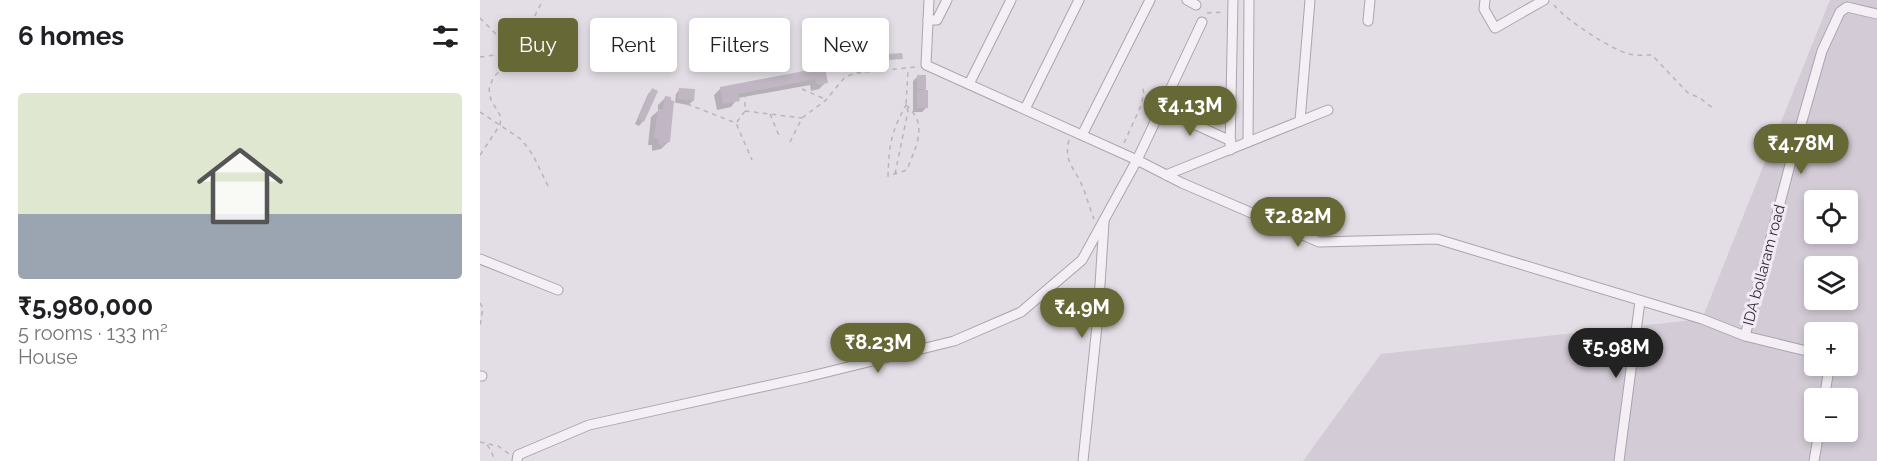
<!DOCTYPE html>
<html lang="en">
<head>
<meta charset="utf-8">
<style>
	body { margin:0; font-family:Raleway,sans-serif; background:#f6f6f6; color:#202124; height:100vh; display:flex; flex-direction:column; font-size:22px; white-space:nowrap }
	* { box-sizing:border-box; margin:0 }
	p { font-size:20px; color:#757577 }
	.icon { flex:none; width:33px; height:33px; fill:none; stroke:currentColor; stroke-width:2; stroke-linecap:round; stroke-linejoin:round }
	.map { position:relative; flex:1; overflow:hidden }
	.details { display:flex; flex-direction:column; background:#fff; width:480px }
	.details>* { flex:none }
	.guide { position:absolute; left:18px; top:18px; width:570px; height:54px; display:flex; gap:12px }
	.fabs { position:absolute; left:1324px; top:190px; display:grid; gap:12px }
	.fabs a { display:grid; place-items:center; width:54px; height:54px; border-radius:6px; background:#fff; box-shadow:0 3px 9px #0003; font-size:30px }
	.price { position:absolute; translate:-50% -51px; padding:0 14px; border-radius:21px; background:#666836; color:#fff; font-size:20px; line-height:39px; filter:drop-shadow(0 2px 3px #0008) }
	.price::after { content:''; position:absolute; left:50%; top:36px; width:18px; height:14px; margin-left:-9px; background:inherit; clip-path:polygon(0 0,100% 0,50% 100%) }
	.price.on { background:#222; color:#fff }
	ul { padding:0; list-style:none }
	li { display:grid; align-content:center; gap:12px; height:318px; padding:0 18px }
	li span { display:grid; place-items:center; height:186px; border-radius:6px; color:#555 }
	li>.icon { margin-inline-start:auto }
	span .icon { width:108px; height:108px; fill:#fffc; stroke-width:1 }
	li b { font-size:26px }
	h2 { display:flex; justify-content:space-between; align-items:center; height:72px; padding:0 18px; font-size:26px }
	.pill { padding:0 21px; border-radius:6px; background:#fff; box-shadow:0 3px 9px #0003; font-size:21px; line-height:54px }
	.pill.on { background:#666836; color:#fff }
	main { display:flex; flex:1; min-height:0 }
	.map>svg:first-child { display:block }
</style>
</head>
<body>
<main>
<section class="details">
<h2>6 homes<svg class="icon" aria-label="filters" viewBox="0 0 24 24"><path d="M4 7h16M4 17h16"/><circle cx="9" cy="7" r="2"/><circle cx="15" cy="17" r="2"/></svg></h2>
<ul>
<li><span style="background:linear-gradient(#dfe7d0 65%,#9aa5b1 0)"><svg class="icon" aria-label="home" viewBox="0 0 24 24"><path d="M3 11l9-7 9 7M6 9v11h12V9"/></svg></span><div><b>₹5,980,000</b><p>5 rooms · 133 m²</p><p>House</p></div></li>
</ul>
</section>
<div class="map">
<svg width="1397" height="461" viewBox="0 0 1397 461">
	<rect width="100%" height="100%" fill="#e3dde5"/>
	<!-- built -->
	<path fill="#d3cbd6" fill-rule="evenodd" d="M1350,0H1397V461H823L901,354L1222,319ZM1335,201H1368V234H1335ZM1335,267H1368V300H1335ZM1335,333H1368V366H1335ZM1335,399H1368V432H1335Z"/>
	<!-- shadow -->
	<g fill="#0003">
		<polygon points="344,69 346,82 339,89 331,91 330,85 258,98 251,107 237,110 234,95 241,88"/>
		<polygon points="445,76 446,108 442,112 433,112 433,81 437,77"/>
		<polygon points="200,89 213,101 208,105 192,102 188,142 181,149 172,151 172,145 168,145 171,117 178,111 178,105 185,98 189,102 195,102 196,94"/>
		<polygon points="172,90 176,92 163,121 159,126 155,124 168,94"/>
	</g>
	<!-- building -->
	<g fill="#c1b7c4">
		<polygon points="422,53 423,59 408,60 407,54"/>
		<polygon points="345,67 348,83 337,85 336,79 258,94 260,101 243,104 240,87"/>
		<rect x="437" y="75" width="9" height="14"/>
		<polygon points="172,88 178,91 164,122 158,119"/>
		<polygon points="199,88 215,89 214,101 198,99"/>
		<rect x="437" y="90" width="11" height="18"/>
		<polygon points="185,96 191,97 191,100 194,101 190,142 183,143 183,145 178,144 179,139 174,138 178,109 183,109"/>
	</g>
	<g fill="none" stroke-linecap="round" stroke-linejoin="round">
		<!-- street casing -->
		<g stroke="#aca3ae" stroke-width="11">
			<g id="street">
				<polyline points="449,0 446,65 657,160 702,183 839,242 957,239 1222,319 1265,336 1335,353"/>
				<polyline points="707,0 716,5"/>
				<polyline points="1005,0 1004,9 1015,28 1064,0"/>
				<polyline points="448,20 457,20 467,0"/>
				<polyline points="888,21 890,0"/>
				<polyline points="489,84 531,0"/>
				<polyline points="545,109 599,0"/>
				<polyline points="681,109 751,141"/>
				<polyline points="820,121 830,0"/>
				<polyline points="602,135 670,0"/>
				<polyline points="768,142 769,0"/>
				<polyline points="750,150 753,0"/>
				<polyline points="686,175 848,110"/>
				<polyline points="0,259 78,290"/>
				<polyline points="1265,336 1316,142 1342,51 1360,12 1367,7 1397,14"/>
				<polyline points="0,376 2,376"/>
				<polyline points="1344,399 1348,375 1346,366"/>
				<polyline points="37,461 38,455 109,425 327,377 474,341 541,312 602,260 657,160 722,22"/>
				<polyline points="603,461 618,316 624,222"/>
				<polyline points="1139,461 1160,301"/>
				<polyline points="1334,461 1339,432"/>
			</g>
		</g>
		<!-- path -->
		<g stroke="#bab3bc" stroke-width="1.5" stroke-dasharray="4.5 4.5" stroke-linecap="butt">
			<path d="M1074,5C1086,20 1130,49 1149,54C1156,56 1165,55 1172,55L1208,93L1220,98L1234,109"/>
			<polyline points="727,13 743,12"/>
			<polyline points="0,18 31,49"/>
			<polyline points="0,57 30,53"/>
			<polyline points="322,89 345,99"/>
			<polyline points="207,104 256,123 272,160"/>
			<path d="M426,105C449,125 436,145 427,170L408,176C409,145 411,132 426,105Z"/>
			<polyline points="265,111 322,118"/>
			<polyline points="0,112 42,140 53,155 70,190"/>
			<polyline points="290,114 300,138"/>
			<polyline points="257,122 265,111 265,95"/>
			<path d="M589,140C584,159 592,166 600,181C606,193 609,207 614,219"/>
			<polyline points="310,142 322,118 346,100 365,77 376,73 436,67"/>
			<polyline points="644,143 660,108 664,94 662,85"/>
			<polyline points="0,155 20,125 21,117 11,100 9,89 13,78 28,62 31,53 47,31 63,0"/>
			<polyline points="415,174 428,111 426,105 428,70"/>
			<polyline points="0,303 3,308 0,326"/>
			<polyline points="0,442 18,446 29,454"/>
			<path d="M7,445C12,450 12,455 15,461"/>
		</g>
		<!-- street -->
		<use href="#street" stroke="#f3eff4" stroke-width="9"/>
	</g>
	<g text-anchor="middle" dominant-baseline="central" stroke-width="6" stroke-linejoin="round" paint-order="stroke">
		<!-- street labels -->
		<g font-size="15" fill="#36283a" stroke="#f1ecf3">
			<text transform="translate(1284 265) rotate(-75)">IDA bollaram road</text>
		</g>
	</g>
</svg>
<div class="fabs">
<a><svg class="icon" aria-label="locate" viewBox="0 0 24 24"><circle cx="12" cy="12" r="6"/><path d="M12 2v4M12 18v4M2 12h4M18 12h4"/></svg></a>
<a><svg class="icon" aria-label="layers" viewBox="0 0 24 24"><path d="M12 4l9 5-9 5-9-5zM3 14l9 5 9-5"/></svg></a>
<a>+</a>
<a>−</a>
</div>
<b class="price" style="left:710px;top:137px">₹4.13M</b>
<b class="price" style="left:1321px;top:175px">₹4.78M</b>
<b class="price" style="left:818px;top:248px">₹2.82M</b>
<b class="price" style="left:602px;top:339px">₹4.9M</b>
<b class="price" style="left:398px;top:374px">₹8.23M</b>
<b class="price on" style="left:1136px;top:379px">₹5.98M</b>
<div class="guide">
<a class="pill on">Buy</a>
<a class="pill">Rent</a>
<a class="pill">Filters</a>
<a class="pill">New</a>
</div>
</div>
</main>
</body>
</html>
